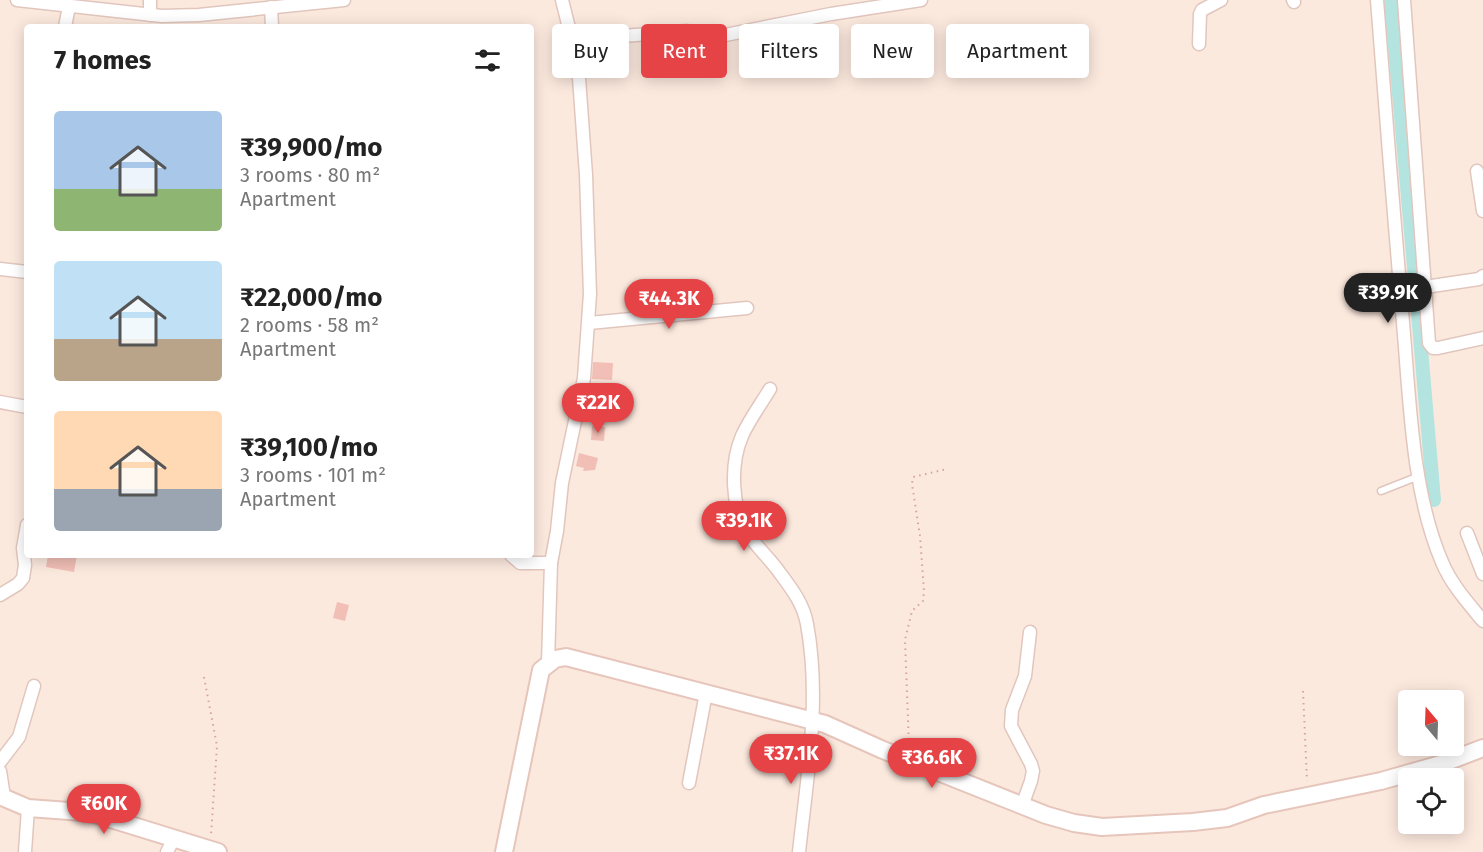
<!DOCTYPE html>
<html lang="en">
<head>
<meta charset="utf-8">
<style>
	body { margin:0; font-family:"Fira Sans",sans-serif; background:#f6f6f6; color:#222; height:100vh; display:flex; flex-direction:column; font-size:22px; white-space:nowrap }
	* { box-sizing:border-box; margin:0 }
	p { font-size:20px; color:#767676 }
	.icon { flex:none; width:33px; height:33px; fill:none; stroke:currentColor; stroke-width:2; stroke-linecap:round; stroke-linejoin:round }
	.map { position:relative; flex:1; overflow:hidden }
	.drawer { position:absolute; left:24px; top:24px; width:510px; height:534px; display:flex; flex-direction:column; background:#fff; border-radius:6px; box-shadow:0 3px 15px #0003 }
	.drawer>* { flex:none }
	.banner { position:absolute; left:552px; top:24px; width:570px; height:54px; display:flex; gap:12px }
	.needle { width:39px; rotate:341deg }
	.controls { position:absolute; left:1398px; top:690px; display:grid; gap:12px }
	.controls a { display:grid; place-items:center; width:66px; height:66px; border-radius:6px; background:#fff; box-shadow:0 3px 15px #0003; font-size:30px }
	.price { position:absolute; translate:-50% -51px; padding:0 14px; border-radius:21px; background:#e64347; color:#fff; font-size:20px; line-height:39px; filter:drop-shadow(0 2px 3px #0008) }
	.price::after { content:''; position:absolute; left:50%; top:36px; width:18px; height:14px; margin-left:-9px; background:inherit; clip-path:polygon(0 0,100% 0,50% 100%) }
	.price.active { background:#222; color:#fff }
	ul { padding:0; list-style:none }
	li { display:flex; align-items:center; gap:18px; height:150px; padding:0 30px }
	li span { display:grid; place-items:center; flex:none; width:168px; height:120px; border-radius:6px; color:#555 }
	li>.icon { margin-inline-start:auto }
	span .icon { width:72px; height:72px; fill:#fffc; stroke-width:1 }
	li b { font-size:26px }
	h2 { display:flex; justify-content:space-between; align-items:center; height:72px; padding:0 30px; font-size:26px }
	.tag { padding:0 21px; border-radius:6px; background:#fff; box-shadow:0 3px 15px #0003; font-size:21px; line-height:54px }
	.tag.active { background:#e64347; color:#fff }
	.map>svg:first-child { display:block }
</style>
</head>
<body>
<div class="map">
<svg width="1483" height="852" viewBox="0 0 1483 852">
	<rect width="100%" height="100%" fill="#fce9de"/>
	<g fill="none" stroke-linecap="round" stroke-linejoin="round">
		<!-- canal -->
		<polyline stroke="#b4e4e0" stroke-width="14" points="1391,0 1434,500"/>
	</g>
	<!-- building -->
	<g fill="#f1bfb6">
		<polygon points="593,362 613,363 612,380 592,379"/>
		<polygon points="592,426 605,427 604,441 591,440"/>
		<polygon points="579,453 598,458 595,470 583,471 584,468 576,466"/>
		<polygon points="48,555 77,555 74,572 46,567"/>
		<polygon points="337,602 349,605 345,621 333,618"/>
	</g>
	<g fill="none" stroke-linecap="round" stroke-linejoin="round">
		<!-- service casing -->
		<g stroke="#e1c6be" stroke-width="9">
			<polyline id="service" points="1381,491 1419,476"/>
		</g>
		<!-- minor casing -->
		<g stroke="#e1c6be" stroke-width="15">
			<g id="minor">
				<polyline points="17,0 162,16 199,15 344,0"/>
				<polyline points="1293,0 1294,2"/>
				<path d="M1377,0C1386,112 1394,223 1404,335C1410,407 1413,495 1442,562C1451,584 1468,603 1483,621"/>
				<polyline points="1404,0 1429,343 1433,348 1438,348 1483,338"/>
				<polyline points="271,7 272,27"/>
				<polyline points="150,15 150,0"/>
				<polyline points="65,27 69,6"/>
				<polyline points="571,40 687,31 715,37 831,14 921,0"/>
				<polyline points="1199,44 1200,14 1202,10 1221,0"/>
				<polyline points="1477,171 1483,211"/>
				<polyline points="0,269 27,272"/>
				<polyline points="1425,287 1479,279 1483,276"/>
				<polyline points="589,323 747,308"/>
				<path d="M770,389C761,404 749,420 742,436C730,464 731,508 748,534C756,546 768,557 777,569C790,587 803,602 807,624C821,700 807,777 799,852"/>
				<polyline points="0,402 27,407"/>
				<polyline points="1467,533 1483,574"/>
				<polyline points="511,555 520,563 551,563"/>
				<polyline points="0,595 18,584 23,578 25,565 23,548 27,525"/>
				<polyline points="548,663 551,563 557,531 562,483 584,378 590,294 586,175 578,64 562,0"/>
				<polyline points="0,762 19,737 34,686"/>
				<polyline points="0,771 4,797"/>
				<polyline points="689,783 706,693"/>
				<polyline points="1022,806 1031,781 1033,771 1031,764 1011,726 1012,710 1025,676 1030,632"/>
				<polyline points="25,852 28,808"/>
				<polyline points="167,852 174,838"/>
			</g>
		</g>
		<!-- secondary casing -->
		<g stroke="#e6c5bb" stroke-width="20">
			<g id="secondary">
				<polyline points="0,796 28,808 83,812 98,815 218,852"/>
				<polyline points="504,852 541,670 555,659 566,657 825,724 883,750 1046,815 1074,823 1102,827 1193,822 1227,818 1264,805 1381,781 1441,764 1483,748"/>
			</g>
		</g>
		<!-- path -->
		<g stroke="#d5a39a" stroke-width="2" stroke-dasharray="1.5 4.5" stroke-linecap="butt">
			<polyline points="204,677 217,746 211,835"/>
			<polyline points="1303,691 1307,781"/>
			<polyline points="909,746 905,640 912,611 923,601 924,591 920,536 912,484 913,477 947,469"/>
		</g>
		<!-- service -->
		<use href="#service" stroke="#fff" stroke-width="6"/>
		<!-- minor -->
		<use href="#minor" stroke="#fff" stroke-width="12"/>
		<!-- secondary -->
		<use href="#secondary" stroke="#fff" stroke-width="16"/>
	</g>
</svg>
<div class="controls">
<a><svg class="needle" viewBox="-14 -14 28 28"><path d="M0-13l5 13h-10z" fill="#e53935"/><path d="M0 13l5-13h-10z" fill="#767676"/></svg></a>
<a><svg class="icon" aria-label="locate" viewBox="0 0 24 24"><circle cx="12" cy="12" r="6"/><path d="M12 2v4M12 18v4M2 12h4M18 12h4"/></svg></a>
</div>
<b class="price active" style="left:1388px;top:324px">₹39.9K</b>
<b class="price" style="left:669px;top:330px">₹44.3K</b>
<b class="price" style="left:598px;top:434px">₹22K</b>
<b class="price" style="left:744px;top:552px">₹39.1K</b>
<b class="price" style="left:791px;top:785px">₹37.1K</b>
<b class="price" style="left:932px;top:789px">₹36.6K</b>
<b class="price" style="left:104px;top:835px">₹60K</b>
<div class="banner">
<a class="tag">Buy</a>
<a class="tag active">Rent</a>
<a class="tag">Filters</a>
<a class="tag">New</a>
<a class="tag">Apartment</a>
</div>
<section class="drawer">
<h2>7 homes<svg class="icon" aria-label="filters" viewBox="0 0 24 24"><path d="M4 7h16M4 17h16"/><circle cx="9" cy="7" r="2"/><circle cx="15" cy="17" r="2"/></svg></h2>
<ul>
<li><span style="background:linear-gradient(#a9c7e8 65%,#8fb573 0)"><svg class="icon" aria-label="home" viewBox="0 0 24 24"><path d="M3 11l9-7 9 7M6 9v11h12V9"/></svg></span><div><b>₹39,900/mo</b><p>3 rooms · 80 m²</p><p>Apartment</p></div></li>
<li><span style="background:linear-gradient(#bfe0f5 65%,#b9a48a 0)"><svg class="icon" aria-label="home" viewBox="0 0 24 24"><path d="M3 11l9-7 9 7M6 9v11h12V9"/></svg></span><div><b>₹22,000/mo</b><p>2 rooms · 58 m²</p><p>Apartment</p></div></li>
<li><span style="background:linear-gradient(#ffd9b3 65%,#9aa5b1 0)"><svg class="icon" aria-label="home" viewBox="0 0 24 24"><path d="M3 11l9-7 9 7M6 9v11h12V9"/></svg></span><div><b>₹39,100/mo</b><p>3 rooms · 101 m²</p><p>Apartment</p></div></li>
</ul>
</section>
</div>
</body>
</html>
